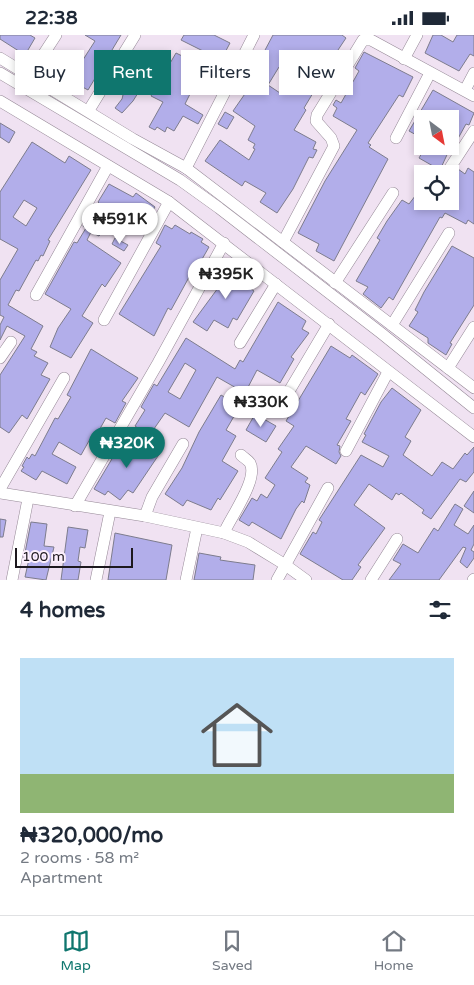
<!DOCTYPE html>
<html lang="en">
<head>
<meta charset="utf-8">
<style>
	body { margin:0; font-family:"Varela Round",sans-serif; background:#f2f2f3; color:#1f2937; height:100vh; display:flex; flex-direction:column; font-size:19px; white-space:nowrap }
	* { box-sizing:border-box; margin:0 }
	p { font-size:16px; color:#747a83 }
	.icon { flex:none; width:28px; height:28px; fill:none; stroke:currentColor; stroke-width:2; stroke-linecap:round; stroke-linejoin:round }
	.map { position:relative; height:545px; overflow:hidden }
	.panel { display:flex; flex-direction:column; background:#fff; flex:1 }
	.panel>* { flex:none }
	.top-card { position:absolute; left:15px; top:15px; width:445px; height:45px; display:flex; gap:10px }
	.needle { width:32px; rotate:148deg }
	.tools { position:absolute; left:414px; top:75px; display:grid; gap:10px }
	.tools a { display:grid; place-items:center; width:45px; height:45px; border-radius:0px; background:#fff; box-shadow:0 2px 8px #0003; font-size:25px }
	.scale { position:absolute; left:15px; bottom:12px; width:118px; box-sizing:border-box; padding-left:5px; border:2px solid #1d191e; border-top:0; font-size:14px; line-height:18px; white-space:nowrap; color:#1d191e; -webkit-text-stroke:4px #fcf0fd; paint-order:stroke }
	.price { position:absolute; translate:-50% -42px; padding:0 11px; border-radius:18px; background:#fff; color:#222; font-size:16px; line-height:32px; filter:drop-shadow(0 1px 2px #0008) }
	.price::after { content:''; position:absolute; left:50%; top:30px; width:15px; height:11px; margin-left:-8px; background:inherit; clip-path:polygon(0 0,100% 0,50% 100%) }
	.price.active { background:#0f766e; color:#fff }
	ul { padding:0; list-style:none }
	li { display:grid; align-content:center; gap:10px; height:265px; padding:0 20px }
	li span { display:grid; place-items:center; height:155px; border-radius:0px; color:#555 }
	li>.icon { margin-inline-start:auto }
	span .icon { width:90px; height:90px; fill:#fffc; stroke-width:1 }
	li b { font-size:21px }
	h2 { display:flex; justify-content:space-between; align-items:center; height:60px; padding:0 20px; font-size:21px }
	.chip { padding:0 18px; border-radius:0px; background:#fff; box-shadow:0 2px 8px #0003; font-size:18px; line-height:45px }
	.chip.active { background:#0f766e; color:#fff }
	.status { display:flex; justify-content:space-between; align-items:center; height:35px; padding:0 25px; background:#fff; direction:ltr }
	.status svg { height:14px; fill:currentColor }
	.dock { display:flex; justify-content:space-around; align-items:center; height:70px; border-top:1px solid #e0e1e3; background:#fff; font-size:14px; color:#747a83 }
	.dock a { display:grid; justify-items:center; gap:2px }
	.dock .active { color:#0f766e }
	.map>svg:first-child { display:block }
</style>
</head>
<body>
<div class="status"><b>22:38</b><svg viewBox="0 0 49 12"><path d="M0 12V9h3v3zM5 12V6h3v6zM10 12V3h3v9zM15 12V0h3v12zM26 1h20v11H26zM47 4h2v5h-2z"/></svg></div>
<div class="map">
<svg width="474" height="545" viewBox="0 0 474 545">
	<rect width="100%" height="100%" fill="#f0e2f2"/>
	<!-- building -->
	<g fill="#b2aeea" stroke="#7d7c8d" fill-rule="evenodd">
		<polygon points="0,0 30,0 35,3 25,20 0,4"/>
		<polygon points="85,0 121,0 88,55 46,32 54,17 79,31 95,6"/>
		<polygon points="184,0 214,0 230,8 221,25 181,5"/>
		<path d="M273,0H342L346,3L332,24L329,22L313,51L316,53L304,73L306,75L294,95L316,107L313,114L317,115L313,123L309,122L293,154L277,178L260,167L266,158L245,146L242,151L205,126L220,105L249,125L255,114L253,113L255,109L248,105L255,91L233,76L249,53L246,51ZM279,32L291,41L280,58L268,50Z"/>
		<polygon points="433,0 441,0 453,7 457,0 474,0 474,21 470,19 459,36 425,18"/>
		<polygon points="364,17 413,42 403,62 399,60 368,108 371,110 369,112 388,124 334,226 316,216 319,209 298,198 325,146 357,95 333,81 337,73 333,70 336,65 341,68 359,36 355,33"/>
		<polygon points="176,18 213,36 204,54 195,49 185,69 203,80 198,89 183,81 174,96 167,92 165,97 157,92 155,95 149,92 163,67 151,61"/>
		<polygon points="140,20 156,29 133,66 122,78 115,73 122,64 123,60 118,57"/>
		<polygon points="433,55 474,78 469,90 466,89 455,109 450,107 450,84 422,84 422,103 409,96"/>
		<polygon points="225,77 234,82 227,94 218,89"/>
		<polygon points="0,88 15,97 9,108 0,102"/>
		<path d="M32,107L65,128L69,121L91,135L48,205L50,206L43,221L41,220L38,226L36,225L19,256L16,255L8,270L43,291L31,314L37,317L34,321L48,328L41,340L50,344L27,384L22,380L9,398L0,392V340L25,301L7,291L0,305V290L4,282L0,280V245L18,214L0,204V157ZM24,165L37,173L26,191L13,182Z"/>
		<polygon points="426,111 451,111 440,135 419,123"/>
		<polygon points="468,133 474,137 474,189 468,185 466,189 445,178 442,183 440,182 393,265 389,262 381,273 363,259 368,252 356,246 380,205 377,203 387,186 402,165 409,169 422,152 422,166 450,166 450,145 458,134 465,139"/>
		<polygon points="109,149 133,162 136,158 155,172 149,181 146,179 135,194 114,180 99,201 91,197 87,205 121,228 105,252 102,249 82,281 93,288 71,323 50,312 58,293 71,274 45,259 74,207 77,208 86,193 83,191 99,168 98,167"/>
		<polygon points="165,190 172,194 175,190 190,199 191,197 203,204 201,207 209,212 201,226 199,224 171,275 168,273 154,301 119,279 161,211 156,208"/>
		<polygon points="115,203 128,210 124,216 112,209"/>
		<polygon points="452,211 474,223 474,270 450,308 452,309 446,320 428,308 428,303 409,291 418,277 415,275 424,257"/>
		<polygon points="220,231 242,246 245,240 255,246 251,254 254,256 237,285 233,283 228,293 214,285 207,296 193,287 218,253 211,247"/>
		<path d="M278,267L306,286L302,294L309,298L291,322L294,324L280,348L257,335L245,358L217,342L189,392L165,378L149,401L135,391L145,375L141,372L154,349L157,351L186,303L235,334L240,325L243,327ZM185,328L196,335L180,364L168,357Z"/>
		<polygon points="331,311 350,323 352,320 378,339 365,360 361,357 346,384 351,386 337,410 340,411 339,417 341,421 336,429 306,411 291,432 308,443 305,447 310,450 304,468 302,466 296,474 281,504 252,487 249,491 239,485 252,463 257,466 261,459 267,463 275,450 265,443 282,417 278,414 294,391 286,386"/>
		<polygon points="91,314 138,343 122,366 126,368 115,388 106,383 93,406 90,404 81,420 59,407 52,419 76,432 67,449 42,436 36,445 21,436 24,432 22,431 27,422 29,424 32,419 35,421 55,383 58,384 71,362 67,360"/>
		<polygon points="392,353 421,375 405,402 411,406 403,420 432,441 442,427 453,434 465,418 467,420 474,412 474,437 466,447 460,444 431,484 422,478 424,475 401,458 399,460 396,458 392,465 369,449 354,470 385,493 358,530 361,532 352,545 343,545 300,519 313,497 316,499 322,487 319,485 361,420 383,432 389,421 362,407 366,400 364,399 381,367"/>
		<polygon points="221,360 240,371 226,395 236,401 222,426 238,436 220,465 218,463 211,475 187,465 183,471 165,459 182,433 199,397"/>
		<polygon points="255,379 276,391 266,407 246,395"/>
		<polygon points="125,402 143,412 145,408 160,418 133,458 128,455 120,465 108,456 105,460 94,454"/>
		<polygon points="474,456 474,478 464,471"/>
		<polygon points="455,469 463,474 454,490 468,499 474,490 474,509 471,515 474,517 474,523 467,533 460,527 466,513 463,512 439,545 389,545 401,529 393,525 403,509 418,518 434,493 438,496"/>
		<polygon points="0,484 6,485 3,502 0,502"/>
		<polygon points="31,487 47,489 44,511 54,512 46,545 25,542 29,524 24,523"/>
		<polygon points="68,492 88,495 85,513 80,512 78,526 81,527 78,545 61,545"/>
		<polygon points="115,498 172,510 166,545 108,545"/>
		<polygon points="199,518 221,522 220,525 255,530 253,545 194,545"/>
	</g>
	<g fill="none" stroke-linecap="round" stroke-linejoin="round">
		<!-- minor casing -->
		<g stroke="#958896" stroke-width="12">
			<g id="minor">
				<polyline points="0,23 133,104 186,133 474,353"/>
				<polyline points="404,24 417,0"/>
				<polyline points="0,38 180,145 219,173 381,298 474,373"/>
				<polyline points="30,40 56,0"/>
				<polyline points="465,55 474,38"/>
				<polyline points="0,66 169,167 474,402"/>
				<polyline points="89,75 135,0"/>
				<polyline points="396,103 430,38"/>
				<polyline points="186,133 254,0"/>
				<polyline points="446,139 474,96"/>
				<polyline points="283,207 334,111 331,103 316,86 317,80 363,5 371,5 474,61"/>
				<polyline points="335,248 393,158"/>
				<polyline points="36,260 108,131"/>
				<polyline points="104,285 169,167"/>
				<polyline points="392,290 449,198"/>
				<polyline points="240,308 276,249"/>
				<polyline points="0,323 11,307"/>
				<polyline points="448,333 474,292"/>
				<polyline points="260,366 273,371 285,363 329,289"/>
				<polyline points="346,416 388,337"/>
				<polyline points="0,454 64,343"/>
				<polyline points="0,458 145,481 224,498 248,507 284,529 306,545"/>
				<polyline points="75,471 158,328 224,208"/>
				<polyline points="145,481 152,462 183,409"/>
				<path d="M224,498C230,483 259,444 250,428C248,425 244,423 241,420"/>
				<polyline points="12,545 28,464"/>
				<polyline points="96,545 110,477"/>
				<polyline points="186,545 197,493"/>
				<polyline points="277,545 328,453"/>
				<polyline points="371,545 397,504"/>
				<polyline points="473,545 474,544"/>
			</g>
		</g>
		<!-- minor -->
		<use href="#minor" stroke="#fff" stroke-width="11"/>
	</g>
</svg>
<div class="tools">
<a><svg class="needle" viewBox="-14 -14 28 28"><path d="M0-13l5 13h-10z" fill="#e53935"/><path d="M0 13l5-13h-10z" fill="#747a83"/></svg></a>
<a><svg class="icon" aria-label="locate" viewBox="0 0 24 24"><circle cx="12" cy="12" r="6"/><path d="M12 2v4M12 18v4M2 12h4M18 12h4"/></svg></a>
</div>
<div class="scale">100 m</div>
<b class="price" style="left:120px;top:210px">₦591K</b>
<b class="price" style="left:226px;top:265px">₦395K</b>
<b class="price" style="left:261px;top:393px">₦330K</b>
<b class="price active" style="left:127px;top:434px">₦320K</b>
<div class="top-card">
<a class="chip">Buy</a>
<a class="chip active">Rent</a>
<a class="chip">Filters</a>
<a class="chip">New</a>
</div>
</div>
<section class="panel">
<h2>4 homes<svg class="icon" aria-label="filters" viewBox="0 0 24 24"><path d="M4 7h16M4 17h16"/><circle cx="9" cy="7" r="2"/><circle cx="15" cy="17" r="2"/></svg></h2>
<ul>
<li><span style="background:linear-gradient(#bfe0f5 75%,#8fb573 0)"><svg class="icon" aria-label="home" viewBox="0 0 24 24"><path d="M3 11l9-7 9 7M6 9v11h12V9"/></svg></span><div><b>₦320,000/mo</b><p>2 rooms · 58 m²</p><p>Apartment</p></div></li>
</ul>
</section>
<nav class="dock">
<a class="active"><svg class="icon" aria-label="map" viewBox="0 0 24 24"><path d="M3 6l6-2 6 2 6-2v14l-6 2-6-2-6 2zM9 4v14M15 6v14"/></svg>Map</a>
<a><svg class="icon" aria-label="saved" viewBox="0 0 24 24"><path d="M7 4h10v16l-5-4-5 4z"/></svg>Saved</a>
<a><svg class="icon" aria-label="home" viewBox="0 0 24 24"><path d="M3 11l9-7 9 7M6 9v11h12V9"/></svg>Home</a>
</nav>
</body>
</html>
